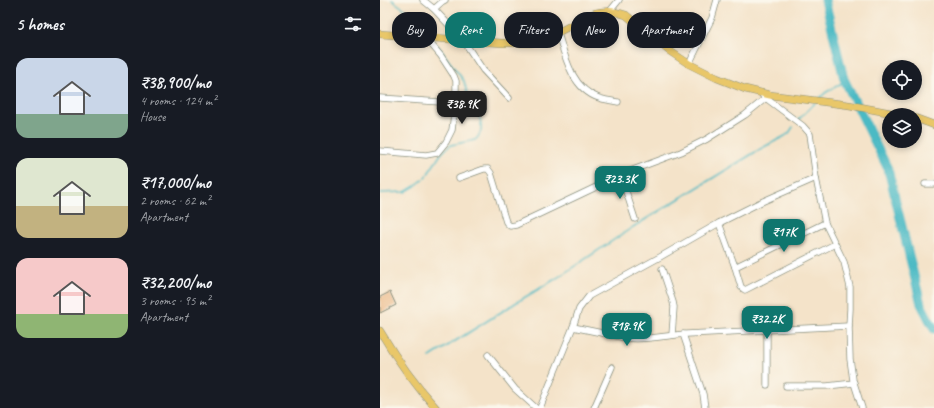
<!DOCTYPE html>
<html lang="en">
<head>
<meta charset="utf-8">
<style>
	body { margin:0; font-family:Caveat,sans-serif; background:#242831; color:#f1f3f6; height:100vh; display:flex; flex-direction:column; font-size:15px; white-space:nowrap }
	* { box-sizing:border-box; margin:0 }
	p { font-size:13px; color:#9ea1a6 }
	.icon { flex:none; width:22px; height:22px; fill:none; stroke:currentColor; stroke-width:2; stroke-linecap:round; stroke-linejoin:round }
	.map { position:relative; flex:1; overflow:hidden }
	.drawer { display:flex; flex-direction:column; background:#171b24; width:380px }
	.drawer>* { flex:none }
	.banner { position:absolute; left:12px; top:12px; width:380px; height:36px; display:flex; gap:8px }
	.buttons { position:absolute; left:502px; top:60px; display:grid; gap:8px }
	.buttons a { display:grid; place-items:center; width:40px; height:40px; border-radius:50%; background:#171b24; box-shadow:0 2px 6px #0003; font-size:20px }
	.price { position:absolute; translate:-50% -34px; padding:0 9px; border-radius:8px; background:#0f766e; color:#fff; font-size:13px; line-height:26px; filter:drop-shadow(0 1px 2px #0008) }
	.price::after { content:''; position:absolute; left:50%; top:24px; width:12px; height:9px; margin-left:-6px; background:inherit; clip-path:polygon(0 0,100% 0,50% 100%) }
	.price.on { background:#222; color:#fff }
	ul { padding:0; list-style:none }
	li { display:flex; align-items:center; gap:12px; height:100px; padding:0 16px }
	li span { display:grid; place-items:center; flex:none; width:112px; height:80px; border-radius:12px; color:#555 }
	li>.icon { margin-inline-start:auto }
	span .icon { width:48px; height:48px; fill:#fffc; stroke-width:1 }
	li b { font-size:17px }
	h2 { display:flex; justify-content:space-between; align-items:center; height:48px; padding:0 16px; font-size:17px }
	.pill { padding:0 14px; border-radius:16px; background:#171b24; box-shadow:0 2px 6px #0003; font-size:14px; line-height:36px }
	.pill.on { background:#0f766e; color:#fff }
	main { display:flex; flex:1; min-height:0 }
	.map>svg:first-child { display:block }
</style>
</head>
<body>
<main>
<section class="drawer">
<h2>5 homes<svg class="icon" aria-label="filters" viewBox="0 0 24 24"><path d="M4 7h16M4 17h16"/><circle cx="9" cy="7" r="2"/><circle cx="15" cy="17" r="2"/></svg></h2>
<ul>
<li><span style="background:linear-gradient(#c9d6e8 70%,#7fa58c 0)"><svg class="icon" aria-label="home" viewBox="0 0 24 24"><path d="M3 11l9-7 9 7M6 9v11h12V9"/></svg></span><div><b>₹38,900/mo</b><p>4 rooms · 124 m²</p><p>House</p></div></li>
<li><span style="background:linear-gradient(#dfe7d0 60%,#c2b280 0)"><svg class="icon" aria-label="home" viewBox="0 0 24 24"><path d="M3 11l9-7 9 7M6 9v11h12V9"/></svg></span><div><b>₹17,000/mo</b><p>2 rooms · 62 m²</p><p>Apartment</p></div></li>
<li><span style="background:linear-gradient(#f6c9c9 70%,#8fb573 0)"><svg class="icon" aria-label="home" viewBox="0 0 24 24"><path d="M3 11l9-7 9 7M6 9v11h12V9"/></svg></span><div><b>₹32,200/mo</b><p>3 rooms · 95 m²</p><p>Apartment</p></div></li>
</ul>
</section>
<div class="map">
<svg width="554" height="408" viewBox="0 0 554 408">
	<rect width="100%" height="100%" fill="#fbf7ec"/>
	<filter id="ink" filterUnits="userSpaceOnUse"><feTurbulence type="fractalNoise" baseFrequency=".025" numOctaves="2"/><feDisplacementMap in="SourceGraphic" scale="8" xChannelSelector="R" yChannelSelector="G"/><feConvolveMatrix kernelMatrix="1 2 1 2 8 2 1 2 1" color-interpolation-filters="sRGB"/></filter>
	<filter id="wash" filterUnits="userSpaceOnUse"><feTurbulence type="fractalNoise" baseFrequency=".012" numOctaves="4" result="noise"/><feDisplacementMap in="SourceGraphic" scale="16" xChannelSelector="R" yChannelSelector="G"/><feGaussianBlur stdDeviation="0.9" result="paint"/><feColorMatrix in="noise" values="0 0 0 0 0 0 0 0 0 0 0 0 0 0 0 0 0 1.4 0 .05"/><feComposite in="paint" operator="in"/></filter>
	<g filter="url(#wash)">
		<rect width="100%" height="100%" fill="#f4e3c9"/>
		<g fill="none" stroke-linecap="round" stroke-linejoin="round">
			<!-- stream -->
			<g stroke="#4cbac4" stroke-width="1.5">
				<polyline points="12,0 23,8 31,14 50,35"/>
				<polyline points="439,99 445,93 465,81"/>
				<polyline points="418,120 435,103"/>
				<polyline points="0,193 25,192 35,186 45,178 61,154 66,149 71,145 95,140 98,137 101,131 101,125 100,119 89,100 84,81 57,45"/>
				<polyline points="50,357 137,302 177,278 253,227 382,148 405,136 409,133 413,127"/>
			</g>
			<!-- river -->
			<polyline stroke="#4cbac4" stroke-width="9" points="445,0 464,79 508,169 541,304 554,329"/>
		</g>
		<g id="blocks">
			<!-- building -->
			<polygon fill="#e9b079" points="10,292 16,305 0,313 0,297"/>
		</g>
	</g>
	<g filter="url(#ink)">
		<use href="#blocks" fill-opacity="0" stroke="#8a907e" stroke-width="1"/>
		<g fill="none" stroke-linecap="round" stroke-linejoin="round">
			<!-- minor casing -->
			<g stroke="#8a907e" stroke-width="7">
				<g id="minor">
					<polyline points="43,0 54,9 83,40 103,70 129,98"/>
					<polyline points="54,9 63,1 65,0"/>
					<polyline points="230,11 239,0"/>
					<path d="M178,33C185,57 192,89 219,98C225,100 232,101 238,102"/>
					<polyline points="309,64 332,18 337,0"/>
					<polyline points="383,96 423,126 430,134 436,178 445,223 464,262 470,287 470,309 469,326 470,359 473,380 482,408"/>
					<polyline points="0,98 75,103"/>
					<polyline points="0,151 46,155 57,153 66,142 72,130 76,99 76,81 74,76 61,56 45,37"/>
					<polyline points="241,176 255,219"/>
					<polyline points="79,178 104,169 108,169 111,173 126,222 130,226 136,225 250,171 301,152 327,139 365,115 386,98"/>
					<polyline points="545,184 554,184"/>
					<polyline points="339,223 355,267 361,287 365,290 455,244"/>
					<polyline points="355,267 445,223"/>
					<polyline points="282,269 293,302 294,307 292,335"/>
					<path d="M193,327L246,338C266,341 287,335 307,334C361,331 415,329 469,326"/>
					<polyline points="303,334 323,394 325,408"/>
					<polyline points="108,355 135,389 156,408"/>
					<polyline points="387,385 387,331"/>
					<polyline points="406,386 447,386 474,383"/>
					<polyline points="160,408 193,327 199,309 209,296 280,257 339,223 379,203 436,178"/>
					<polyline points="214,408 232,367"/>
				</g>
			</g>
			<!-- major casing -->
			<g stroke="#8a907e" stroke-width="8">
				<g id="major">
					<path d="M0,34L122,43H149L165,39L215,13C226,10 235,11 246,15L288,50L309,64L337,78L365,89L390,95L469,105L522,115"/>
					<polyline points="535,118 554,125"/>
					<path d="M0,331C16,358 34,384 56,408"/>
				</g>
			</g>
			<!-- minor -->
			<use href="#minor" stroke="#fff" stroke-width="5.5"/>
			<!-- major -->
			<use href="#major" stroke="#e9c769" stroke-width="7"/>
		</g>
	</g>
</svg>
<div class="buttons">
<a><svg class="icon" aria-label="locate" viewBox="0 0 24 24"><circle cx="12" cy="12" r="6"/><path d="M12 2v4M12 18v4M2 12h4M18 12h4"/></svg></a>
<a><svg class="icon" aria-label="layers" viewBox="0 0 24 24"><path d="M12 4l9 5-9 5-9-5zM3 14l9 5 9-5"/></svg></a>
</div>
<b class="price on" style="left:82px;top:125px">₹38.9K</b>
<b class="price" style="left:240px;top:200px">₹23.3K</b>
<b class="price" style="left:404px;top:253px">₹17K</b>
<b class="price" style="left:387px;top:340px">₹32.2K</b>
<b class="price" style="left:247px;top:347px">₹18.9K</b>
<div class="banner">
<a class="pill">Buy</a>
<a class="pill on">Rent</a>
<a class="pill">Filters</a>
<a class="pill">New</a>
<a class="pill">Apartment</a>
</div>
</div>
</main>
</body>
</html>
